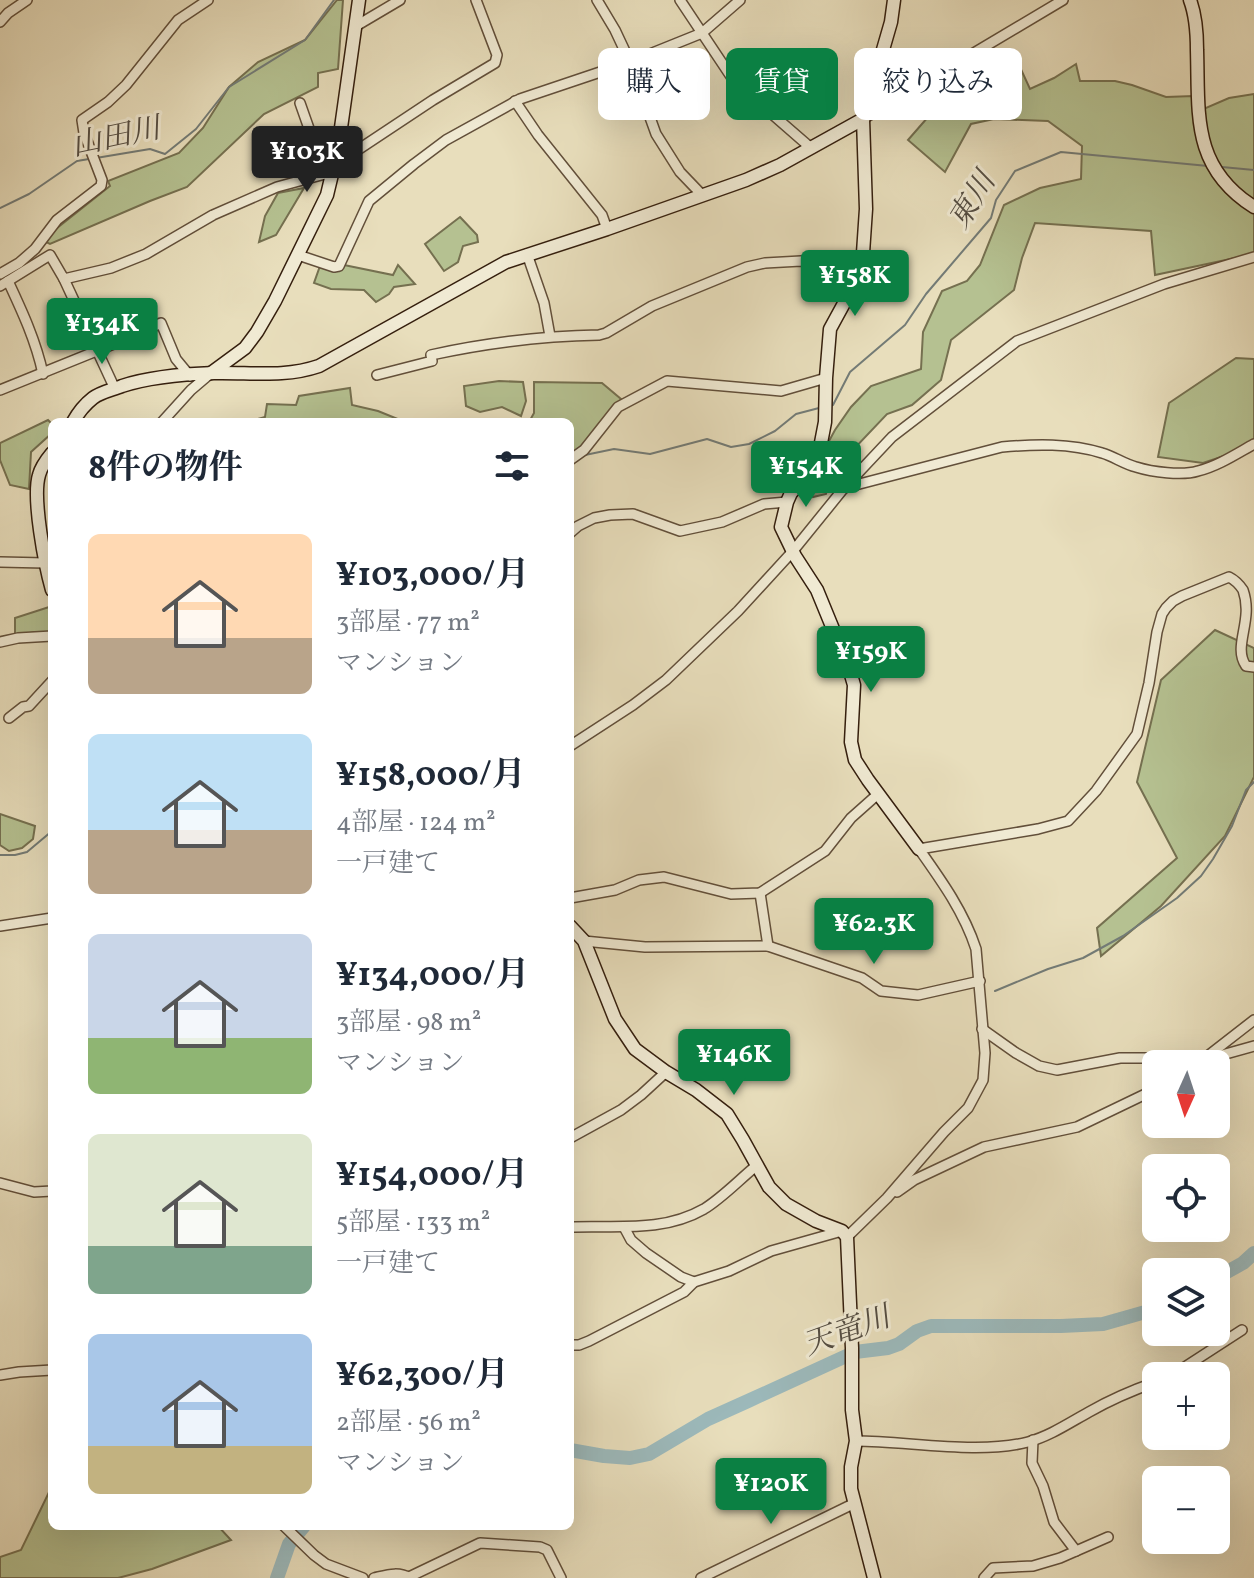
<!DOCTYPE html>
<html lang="ja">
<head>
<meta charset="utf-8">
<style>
	body { margin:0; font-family:Vollkorn,"Noto Serif JP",serif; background:#f2f2f3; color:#1f2937; height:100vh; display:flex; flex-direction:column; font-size:30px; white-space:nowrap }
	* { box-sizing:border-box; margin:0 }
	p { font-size:26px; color:#747a83 }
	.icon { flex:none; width:44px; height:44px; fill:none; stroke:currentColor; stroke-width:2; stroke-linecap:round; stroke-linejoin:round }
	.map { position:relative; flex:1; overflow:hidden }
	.sheet { position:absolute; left:48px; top:418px; width:526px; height:1112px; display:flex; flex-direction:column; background:#fff; border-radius:12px; box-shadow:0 8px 32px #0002 }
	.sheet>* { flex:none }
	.hud { position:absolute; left:598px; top:48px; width:536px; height:72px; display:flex; gap:16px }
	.needle { width:52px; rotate:183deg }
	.controls { position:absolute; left:1142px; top:1050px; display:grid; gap:16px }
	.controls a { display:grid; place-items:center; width:88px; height:88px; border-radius:12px; background:#fff; box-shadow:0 8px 32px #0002; font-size:40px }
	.price { position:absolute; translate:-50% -68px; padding:0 18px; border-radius:8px; background:#0b8043; color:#fff; font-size:26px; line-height:52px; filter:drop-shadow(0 2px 4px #0008) }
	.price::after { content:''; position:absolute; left:50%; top:48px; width:24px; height:18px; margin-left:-12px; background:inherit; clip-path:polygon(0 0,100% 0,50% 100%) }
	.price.current { background:#222; color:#fff }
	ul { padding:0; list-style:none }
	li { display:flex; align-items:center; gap:24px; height:200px; padding:0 40px }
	li span { display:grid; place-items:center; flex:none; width:224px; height:160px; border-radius:12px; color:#555 }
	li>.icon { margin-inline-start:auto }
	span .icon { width:96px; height:96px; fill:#fffc; stroke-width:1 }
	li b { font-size:34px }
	h2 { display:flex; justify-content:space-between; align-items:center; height:96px; padding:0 40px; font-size:34px }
	.chip { padding:0 28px; border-radius:12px; background:#fff; box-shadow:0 8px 32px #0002; font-size:28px; line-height:72px }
	.chip.current { background:#0b8043; color:#fff }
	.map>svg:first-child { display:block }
</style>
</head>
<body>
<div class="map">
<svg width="1254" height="1578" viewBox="0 0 1254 1578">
	<rect width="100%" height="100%" fill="#e8debc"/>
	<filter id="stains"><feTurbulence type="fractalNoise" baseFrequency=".0025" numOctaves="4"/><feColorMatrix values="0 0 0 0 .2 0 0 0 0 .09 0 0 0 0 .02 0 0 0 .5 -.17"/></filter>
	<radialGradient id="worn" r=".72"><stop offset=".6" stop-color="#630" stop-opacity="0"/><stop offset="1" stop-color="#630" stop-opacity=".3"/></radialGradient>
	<!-- green -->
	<g fill="#b5c191" stroke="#757050" stroke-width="2">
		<polygon points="337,0 343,0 338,69 318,73 318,87 264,114 187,187 150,201 50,244 42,240 110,186 108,181 179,153 203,128 229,87 258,62 305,40"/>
		<polygon points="1076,64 1080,81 1115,81 1132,85 1166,97 1193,96 1196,132 1204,130 1201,110 1229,98 1254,94 1254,254 1155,275 1151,231 1035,223 1022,258 1014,290 951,340 941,380 912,405 887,414 831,473 826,494 813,497 805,485 835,430 851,407 871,386 921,369 923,332 942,291 967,281 980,265 1004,205 1040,188 1081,179 1082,146 1048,121 994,119 971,124 945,172 908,140 948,94 1019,65 1030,89 1054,78"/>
		<polygon points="304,188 276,235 259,242 265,216 278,193"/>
		<polygon points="460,217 477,235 478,242 463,246 458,262 444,271 425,244"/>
		<polygon points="344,265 393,275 398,265 415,284 394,287 389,294 376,302 364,290 331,289 314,283 320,266 339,271"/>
		<polygon points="1236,358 1254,359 1254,446 1203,463 1158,457 1169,403"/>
		<polygon points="499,381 523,382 526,401 521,416 502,407 480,412 466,406 464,386"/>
		<polygon points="534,382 602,383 621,399 596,442 570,456 570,422 529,422 534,413"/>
		<polygon points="350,388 352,405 378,411 405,422 247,422 265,417 267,404 296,405 299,396"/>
		<polygon points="48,420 52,424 52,433 31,452 29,489 10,485 0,460 0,443"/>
		<polygon points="49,607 52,616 52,632 35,632 15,636 15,618"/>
		<polygon points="1215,630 1254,648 1254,777 1225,836 1161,906 1101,956 1097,928 1177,858 1137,782 1161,680"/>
		<polygon points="0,814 35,826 33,839 22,848 9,851 0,845"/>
		<polygon points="52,1486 52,1526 218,1526 231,1540 152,1569 118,1578 0,1578 0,1557 21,1550"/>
	</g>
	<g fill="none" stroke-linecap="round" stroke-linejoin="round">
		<!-- stream -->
		<g stroke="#737b76" stroke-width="2">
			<polyline points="96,158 150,149 165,154 196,129 229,87 305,40 334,0"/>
			<polyline points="1222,167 1254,170"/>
			<polyline points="0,208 29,194 77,161 89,159"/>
			<polyline points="829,406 833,405 850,372 905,325 926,294 991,218 996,200 1015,171 1061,152 1208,166"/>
			<polyline points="585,455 614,449 650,454 707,439 731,447 749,444 775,431 796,414 819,408"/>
			<polyline points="0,855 15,855 27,852 52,831"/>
			<polyline points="995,991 1048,969 1083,958 1123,936 1177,898 1201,876 1213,859 1232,826 1246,790 1254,782"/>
		</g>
		<!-- river -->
		<g stroke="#9cb9bb" stroke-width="14">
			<polyline points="1216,1278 1243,1263 1254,1253"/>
			<polyline points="570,1450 604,1456 630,1458 649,1454 708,1419 748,1401 855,1352 888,1348 899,1344 917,1331 931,1326 1061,1326 1103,1324 1156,1309"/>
			<polyline points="277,1578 289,1544 304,1526"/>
		</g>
		<!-- street casing -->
		<g stroke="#624f3a" stroke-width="12">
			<g id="street">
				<polyline points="597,0 615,30 630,62 656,134 680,172 703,196"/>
				<polyline points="680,0 734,81 811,148"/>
				<polyline points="0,22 8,13 27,0"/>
				<polyline points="356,26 400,0"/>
				<polyline points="515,101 538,135 602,215 607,229"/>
				<polyline points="300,103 325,174"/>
				<polyline points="863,119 1063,0"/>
				<polyline points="335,165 433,100 495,63 497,55 476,0"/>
				<polyline points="527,254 544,303 550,336"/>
				<polyline points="298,255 334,267 339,266 369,201 414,164 446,140 520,99 630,62 702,33 740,0"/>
				<polyline points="0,274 19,263 35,249 57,220 101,186 102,180 84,133 82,120 108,102 126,85 178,20 208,0"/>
				<polyline points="64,279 115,389"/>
				<path d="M8,281C22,311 36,341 43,374"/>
				<polyline points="0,286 50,255 64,279 111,268 146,254 213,215 277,187 325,174 333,175"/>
				<path d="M377,375L432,361L431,355C486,343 542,336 599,335L606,333L652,306L747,267L765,263L801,261L824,265L832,275L860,268"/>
				<polyline points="0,390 136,335 161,323 176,359 190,376"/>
				<polyline points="162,422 191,390 211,373"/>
				<polyline points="570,460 584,450 618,407 667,381 781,391 826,378"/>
				<path d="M844,488L1002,447C1035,444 1070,443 1102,453C1113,456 1124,464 1136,467C1152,472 1182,476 1198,471C1218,466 1236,454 1254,444"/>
				<polyline points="570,533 578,526 594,518 610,515 633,514 680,531 722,522 764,504 787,502"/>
				<polyline points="0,562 45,563"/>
				<polyline points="0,642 18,638 52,636"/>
				<polyline points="9,718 23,707 29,706 52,681"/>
				<polyline points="570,746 633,705 666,680 738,611 793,551 844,488 892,437 1017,341 1164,284 1254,257"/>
				<polyline points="760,893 768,946"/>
				<polyline points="570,898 615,890 639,880 664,877 731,894 760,893 825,851 851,818 878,794"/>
				<polyline points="0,926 52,918"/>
				<polyline points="584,941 645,947 768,946 862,978 881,991 918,995 980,981"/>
				<polyline points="982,1029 1016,1053 1039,1066 1057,1070 1120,1058 1148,1058 1204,1060 1254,1046"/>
				<polyline points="1209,1055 1254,1020"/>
				<polyline points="570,1138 621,1110 641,1095 666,1072"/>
				<polyline points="0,1183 34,1192 52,1191"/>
				<polyline points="897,1192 914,1180 984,1147 1077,1127 1156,1089"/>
				<path d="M570,1227C616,1225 662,1233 704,1209C722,1198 739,1180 756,1166"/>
				<polyline points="624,1227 631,1240 646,1253 681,1277 694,1282 729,1271 771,1251 842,1231"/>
				<path d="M847,1237L887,1198L944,1132L968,1108L983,1080L985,1053L976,949C964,912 941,880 919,849L1038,829L1068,821L1096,791L1137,734L1149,683L1157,632L1162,614L1166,608L1173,601L1182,596L1229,577C1235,580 1239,584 1243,590C1254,621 1232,646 1246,666L1254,667"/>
				<polyline points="570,1345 579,1345 589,1341 684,1292 694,1282"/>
				<polyline points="0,1375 19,1372 52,1370"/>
				<polyline points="1171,1376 1242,1330"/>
				<polyline points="1033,1440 1032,1463 1043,1486 1054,1522 1076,1551"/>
				<path d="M856,1441C908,1441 978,1455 1028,1442C1050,1436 1069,1423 1089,1412C1110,1400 1133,1390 1156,1382"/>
				<polyline points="284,1526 314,1555 326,1564 363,1578"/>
				<polyline points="409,1577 480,1543 540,1547 547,1550 561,1578"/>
				<path d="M374,1578C387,1575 398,1571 410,1578"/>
				<polyline points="701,1578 855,1503"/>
				<polyline points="984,1578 993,1568 1033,1566 1060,1558 1108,1537"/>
			</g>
		</g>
		<!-- secondary casing -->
		<g stroke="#351f0e" stroke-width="15">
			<g id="secondary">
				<polyline points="894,0 891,22 863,119 866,209 863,253 854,285 830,329 826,378 825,422 820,448 803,479 791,493 787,502 781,527 795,556 817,590 849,668 854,685 851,742 855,760 868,780 919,849"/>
				<path d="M1190,0C1196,16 1197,33 1197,50C1199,114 1191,167 1254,207"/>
				<polyline points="211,373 245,348 257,332 275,301 327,195 338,149 359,0"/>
				<path d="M73,422C78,413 84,405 93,398C101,392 112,390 122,386C149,377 185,374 214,373C250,372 284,378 319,366L506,262L607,229L746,180L780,165L863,119"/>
				<path d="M52,453C47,459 41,467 39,475C32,498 45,565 52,590"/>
				<polyline points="570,926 584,941 615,1019 635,1049 666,1072 696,1090 727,1114 743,1140 769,1187 786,1204 816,1221 842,1231 847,1237 852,1348 852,1410 856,1441 851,1467 851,1489 874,1578"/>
			</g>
		</g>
		<!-- street -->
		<use href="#street" stroke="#f0ead3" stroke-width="9"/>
		<!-- secondary -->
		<use href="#secondary" stroke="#f0ead3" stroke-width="12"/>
	</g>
	<g text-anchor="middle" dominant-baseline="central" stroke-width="6" stroke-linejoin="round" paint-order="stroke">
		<!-- water labels -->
		<g font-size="30" font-style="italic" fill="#544d42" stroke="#f0ead3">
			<text transform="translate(116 138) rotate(-12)">山田川</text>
			<text transform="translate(973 201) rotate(-58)">東川</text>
			<text transform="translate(847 1332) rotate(-20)">天竜川</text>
		</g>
	</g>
	<rect width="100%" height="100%" filter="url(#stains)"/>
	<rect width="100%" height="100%" fill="url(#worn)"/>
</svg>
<div class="controls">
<a><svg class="needle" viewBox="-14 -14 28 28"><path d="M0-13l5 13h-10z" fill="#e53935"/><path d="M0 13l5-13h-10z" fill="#747a83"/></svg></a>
<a><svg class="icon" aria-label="locate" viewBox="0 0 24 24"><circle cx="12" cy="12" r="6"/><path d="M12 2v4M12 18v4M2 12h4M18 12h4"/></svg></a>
<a><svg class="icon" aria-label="layers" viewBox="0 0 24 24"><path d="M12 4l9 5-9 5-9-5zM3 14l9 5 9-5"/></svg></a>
<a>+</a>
<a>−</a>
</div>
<b class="price current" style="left:307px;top:194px">¥103K</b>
<b class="price" style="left:855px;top:318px">¥158K</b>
<b class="price" style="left:102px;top:366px">¥134K</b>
<b class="price" style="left:806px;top:509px">¥154K</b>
<b class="price" style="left:871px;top:694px">¥159K</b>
<b class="price" style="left:874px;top:966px">¥62.3K</b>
<b class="price" style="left:734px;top:1097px">¥146K</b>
<b class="price" style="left:771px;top:1526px">¥120K</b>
<div class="hud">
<a class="chip">購入</a>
<a class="chip current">賃貸</a>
<a class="chip">絞り込み</a>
</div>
<section class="sheet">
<h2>8件の物件<svg class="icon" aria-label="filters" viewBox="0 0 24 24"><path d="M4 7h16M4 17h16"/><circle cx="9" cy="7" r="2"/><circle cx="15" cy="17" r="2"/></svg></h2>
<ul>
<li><span style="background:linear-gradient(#ffd9b3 65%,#b9a48a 0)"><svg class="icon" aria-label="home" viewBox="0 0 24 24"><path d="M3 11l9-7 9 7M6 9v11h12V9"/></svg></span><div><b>¥103,000/月</b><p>3部屋 · 77 m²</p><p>マンション</p></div></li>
<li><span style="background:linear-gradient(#bfe0f5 60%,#b9a48a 0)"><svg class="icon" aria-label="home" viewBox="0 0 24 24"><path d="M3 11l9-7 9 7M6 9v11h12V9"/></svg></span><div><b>¥158,000/月</b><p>4部屋 · 124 m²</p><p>一戸建て</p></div></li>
<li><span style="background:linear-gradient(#c9d6e8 65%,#8fb573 0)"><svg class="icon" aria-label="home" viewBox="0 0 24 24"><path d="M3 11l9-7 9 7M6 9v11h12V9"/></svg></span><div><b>¥134,000/月</b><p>3部屋 · 98 m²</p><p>マンション</p></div></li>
<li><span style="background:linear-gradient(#dfe7d0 70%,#7fa58c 0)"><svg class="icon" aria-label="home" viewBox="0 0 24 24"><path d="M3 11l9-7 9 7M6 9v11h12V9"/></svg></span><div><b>¥154,000/月</b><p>5部屋 · 133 m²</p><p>一戸建て</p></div></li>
<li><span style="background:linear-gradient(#a9c7e8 70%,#c2b280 0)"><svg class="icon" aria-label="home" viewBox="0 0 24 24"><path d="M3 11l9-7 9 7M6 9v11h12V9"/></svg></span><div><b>¥62,300/月</b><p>2部屋 · 56 m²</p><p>マンション</p></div></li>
</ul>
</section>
</div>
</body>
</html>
